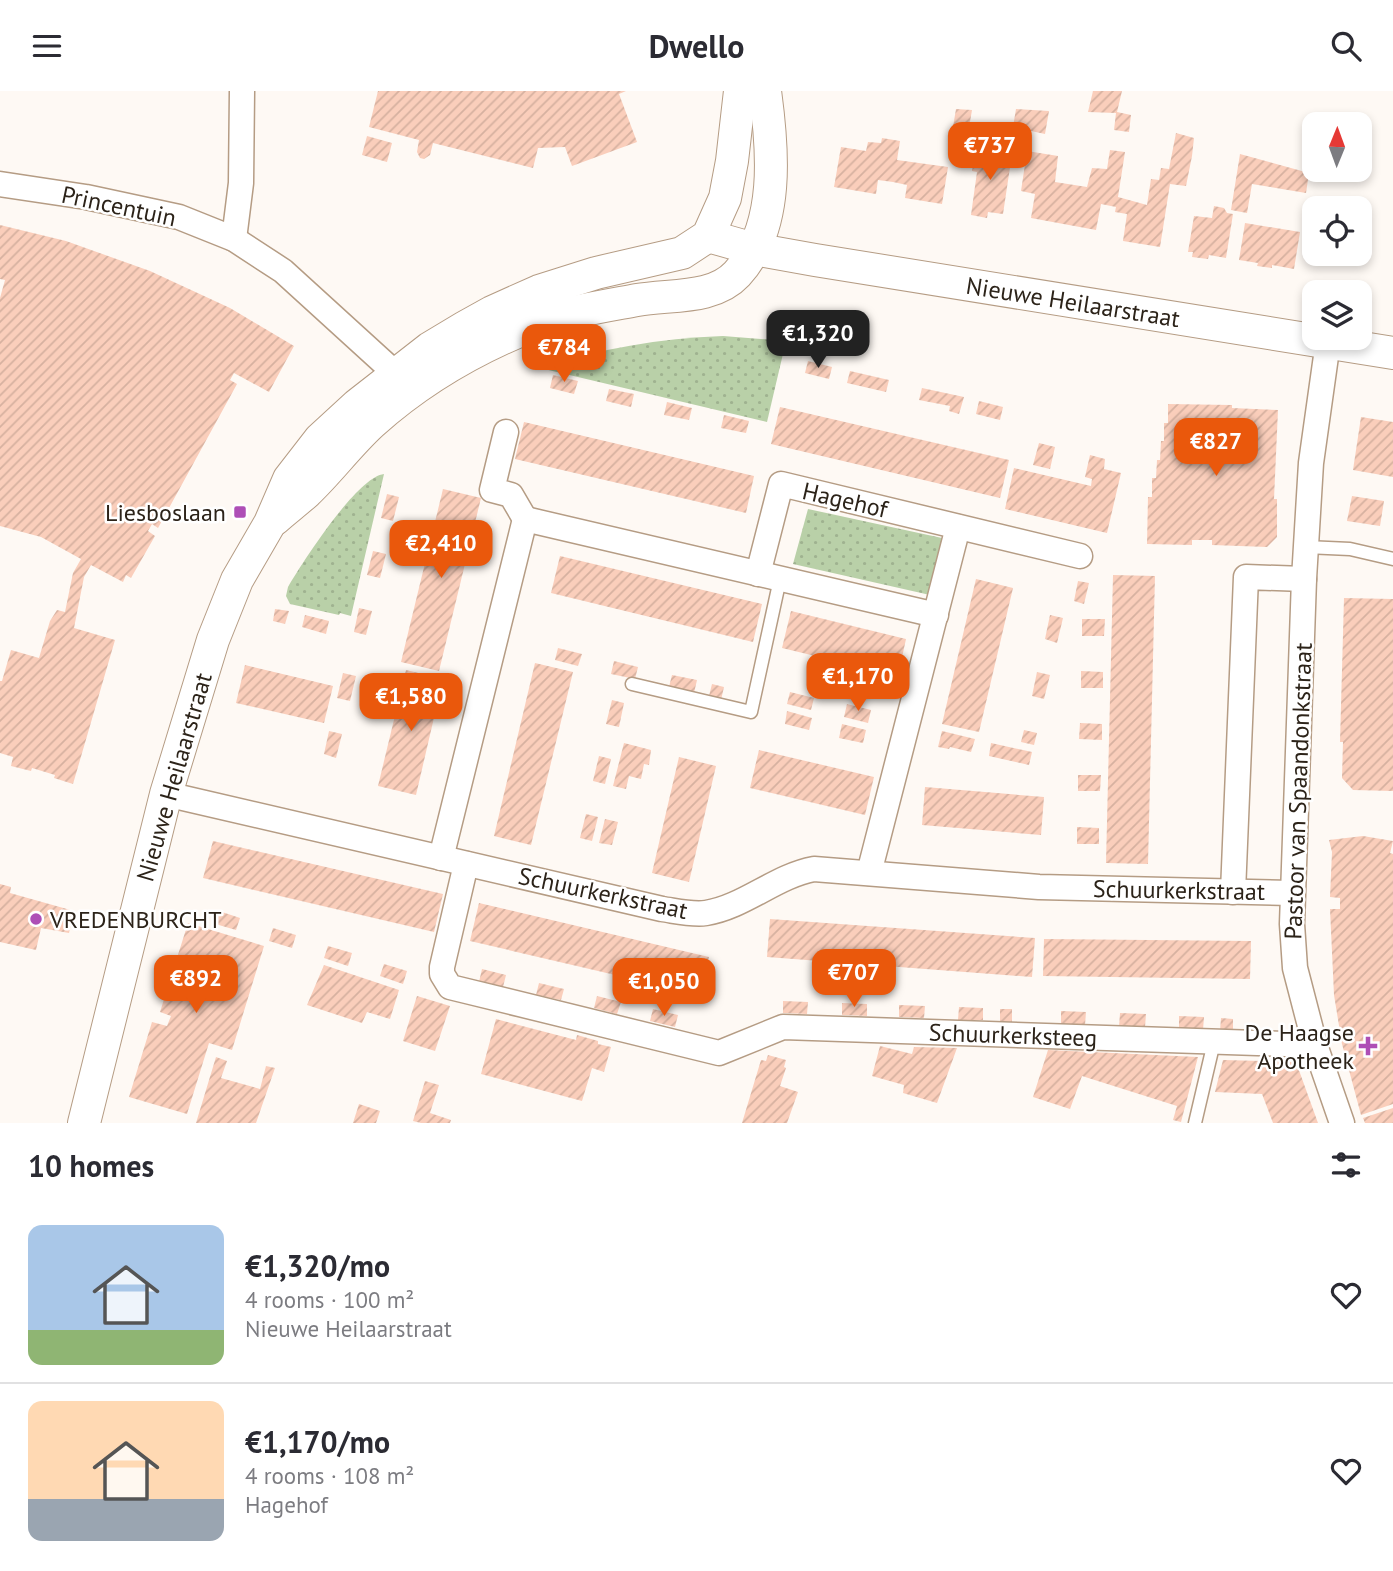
<!DOCTYPE html>
<html lang="en">
<head>
<meta charset="utf-8">
<style>
	body { margin:0; font-family:"PT Sans",sans-serif; background:#f7f7f7; color:#2b2b33; height:100vh; display:flex; flex-direction:column; font-size:26px; white-space:nowrap }
	* { box-sizing:border-box; margin:0 }
	p { font-size:23px; color:#7c7c81 }
	.icon { flex:none; width:38px; height:38px; fill:none; stroke:currentColor; stroke-width:2; stroke-linecap:round; stroke-linejoin:round }
	.map { position:relative; height:1032px; overflow:hidden }
	.sheet { display:flex; flex-direction:column; background:#fff; flex:1 }
	.sheet>* { flex:none }
	.needle { width:46px; rotate:1deg }
	.controls { position:absolute; left:1302px; top:21px; display:grid; gap:14px }
	.controls a { display:grid; place-items:center; width:70px; height:70px; border-radius:14px; background:#fff; box-shadow:0 4px 10px #0003; font-size:35px }
	.price { position:absolute; translate:-50% -60px; padding:0 16px; border-radius:14px; background:#ea580c; color:#fff; font-size:23px; line-height:46px; filter:drop-shadow(0 2px 4px #0008) }
	.price::after { content:''; position:absolute; left:50%; top:42px; width:21px; height:16px; margin-left:-10px; background:inherit; clip-path:polygon(0 0,100% 0,50% 100%) }
	.price.current { background:#222; color:#fff }
	ul { padding:0; list-style:none }
	li { display:flex; align-items:center; gap:21px; height:175px; padding:0 28px }
	li+li { border-top:2px solid #e1e1e2 }
	li span { display:grid; place-items:center; flex:none; width:196px; height:140px; border-radius:14px; color:#555 }
	li>.icon { margin-inline-start:auto }
	span .icon { width:84px; height:84px; fill:#fffc; stroke-width:1 }
	li b { font-size:30px }
	h2 { display:flex; justify-content:space-between; align-items:center; height:84px; padding:0 28px; font-size:30px }
	header { display:flex; justify-content:space-between; align-items:center; height:91px; padding:0 28px; background:#fff; font-size:32px; font-weight:600 }
	.map>svg:first-child { display:block }
</style>
</head>
<body>
<header><svg class="icon" aria-label="menu" viewBox="0 0 24 24"><path d="M4 6h16M4 12h16M4 18h16"/></svg>Dwello<svg class="icon" aria-label="search" viewBox="0 0 24 24"><circle cx="10" cy="10" r="6"/><path d="M15 15l6 6"/></svg></header>
<div class="map">
<svg width="1393" height="1032" viewBox="0 0 1393 1032">
	<defs>
		<pattern id="grass-dots" width="8" height="8" patternUnits="userSpaceOnUse" patternTransform="scale(1.75)"><rect width="8" height="8" fill="#b9d0a8"/><path d="M2 2h.1M6 6h.1" fill="none" stroke="#9fb290" stroke-width="1.8" stroke-linecap="round"/></pattern>
		<pattern id="building-hatch" width="6" height="6" patternUnits="userSpaceOnUse" patternTransform="scale(1.75)"><rect width="6" height="6" fill="#facebb"/><path d="M-1 1l2-2M0 6l6-6M5 7l2-2" fill="none" stroke="#d6b1a0"/></pattern>
	</defs>
	<rect width="100%" height="100%" fill="#fef9f4"/>
	<!-- grass -->
	<g fill="url(#grass-dots)">
		<path d="M723,245L786,250L767,331L540,277C600,258 659,247 723,245Z"/>
		<path d="M384,383L351,525L340,522L339,524L290,513L286,505L288,496C302,472 357,386 384,383Z"/>
		<polygon points="808,418 942,447 930,504 793,473"/>
	</g>
	<!-- building -->
	<g fill="url(#building-hatch)">
		<polygon points="378,0 626,0 619,3 637,51 572,75 565,56 538,57 533,77 433,52 430,64 424,68 420,67 417,61 419,49 369,36"/>
		<polygon points="1093,0 1122,0 1117,21 1131,24 1129,41 1114,39 1116,22 1088,21"/>
		<polygon points="956,18 972,19 966,54 950,54"/>
		<polygon points="1016,18 1049,20 1045,43 1031,40 1028,55 1010,54"/>
		<polygon points="1176,42 1194,47 1192,65 1186,95 1170,93 1160,156 1123,150 1127,123 1115,121 1116,116 1101,113 1096,139 1031,127 1035,103 1021,100 1027,60 1058,65 1055,91 1087,96 1092,77 1107,78 1110,59 1125,61 1118,106 1147,114 1151,88 1159,89 1161,77 1169,78"/>
		<polygon points="367,45 392,52 387,71 362,64"/>
		<polygon points="882,47 900,50 897,69 948,76 942,113 905,107 907,94 893,91 878,89 876,103 834,96 841,56 866,60 868,51 881,52"/>
		<polygon points="976,58 1012,63 1003,123 988,121 987,127 971,124 977,81 972,80"/>
		<polygon points="1240,63 1309,82 1306,102 1252,93 1247,122 1231,119"/>
		<polygon points="1214,115 1224,117 1227,122 1233,123 1226,167 1209,164 1208,168 1192,166 1193,161 1188,161 1194,125 1212,127"/>
		<polygon points="1245,132 1300,141 1294,178 1272,174 1272,177 1257,175 1258,172 1239,169"/>
		<polygon points="0,134 66,150 150,180 230,217 294,255 269,301 234,282 230,289 237,293 158,437 152,433 148,440 155,445 131,487 126,484 123,491 91,474 84,486 74,537 115,549 73,693 54,687 55,684 32,677 31,680 11,675 13,666 0,662 0,590 2,590 11,559 39,567 50,530 57,519 65,521 73,482 81,468 41,446 0,435 0,207 5,189 0,188"/>
		<polygon points="808,270 832,276 829,288 805,282"/>
		<polygon points="850,280 889,289 886,301 847,292"/>
		<polygon points="553,284 578,290 574,303 550,297"/>
		<polygon points="922,297 964,306 959,323 949,320 950,315 919,309"/>
		<polygon points="609,298 634,303 631,316 606,310"/>
		<polygon points="979,310 1003,316 1000,329 976,323"/>
		<polygon points="667,311 692,317 689,329 664,324"/>
		<polygon points="1168,313 1232,314 1232,317 1278,319 1274,408 1277,408 1277,446 1267,456 1212,454 1212,449 1192,449 1192,454 1147,453 1148,406 1152,406 1152,387 1156,387 1157,369 1160,369 1161,350 1164,350 1164,332 1168,332"/>
		<polygon points="780,316 1009,369 1000,407 771,353"/>
		<polygon points="724,324 749,330 746,342 721,337"/>
		<polygon points="1361,326 1393,331 1393,386 1353,379"/>
		<polygon points="524,331 754,385 746,422 515,368"/>
		<polygon points="1039,352 1055,356 1050,378 1033,374"/>
		<polygon points="1090,364 1105,368 1104,378 1121,382 1107,442 1005,418 1014,377 1091,395 1092,388 1085,386"/>
		<polygon points="443,398 481,407 439,580 401,571"/>
		<polygon points="387,403 399,406 393,430 381,427"/>
		<polygon points="1352,405 1384,410 1380,435 1347,430"/>
		<polygon points="373,460 386,463 380,487 367,484"/>
		<polygon points="560,465 762,513 753,551 551,502"/>
		<polygon points="1113,484 1155,485 1148,773 1106,772"/>
		<polygon points="976,488 1013,497 979,641 942,633"/>
		<polygon points="1078,490 1089,492 1084,513 1074,510"/>
		<polygon points="1344,507 1393,508 1393,700 1353,699 1342,687 1343,651 1340,651"/>
		<polygon points="359,517 372,520 366,544 354,541"/>
		<polygon points="275,518 289,520 285,533 273,530"/>
		<polygon points="791,520 906,548 898,585 782,557"/>
		<polygon points="305,524 329,530 326,543 302,536"/>
		<polygon points="1050,524 1063,527 1057,552 1045,548"/>
		<polygon points="1082,528 1105,528 1104,545 1082,545"/>
		<polygon points="558,557 582,563 578,575 555,569"/>
		<polygon points="614,570 638,576 635,588 611,583"/>
		<polygon points="535,572 573,581 531,754 494,745"/>
		<polygon points="245,574 333,595 324,632 236,612"/>
		<polygon points="406,579 443,588 416,704 378,695"/>
		<polygon points="1081,580 1103,581 1103,597 1081,597"/>
		<polygon points="1037,581 1050,584 1044,608 1032,605"/>
		<polygon points="343,582 356,585 350,610 337,607"/>
		<polygon points="672,584 697,589 694,602 669,596"/>
		<polygon points="712,593 724,596 721,609 709,605"/>
		<polygon points="790,601 814,607 811,619 787,613"/>
		<polygon points="612,609 624,612 619,636 606,633"/>
		<polygon points="847,613 871,619 868,632 844,626"/>
		<polygon points="787,620 812,627 809,639 785,633"/>
		<polygon points="1080,632 1102,633 1102,649 1079,648"/>
		<polygon points="842,633 866,639 863,652 839,647"/>
		<polygon points="1024,639 1037,642 1034,654 1021,651"/>
		<polygon points="329,640 342,643 336,667 324,663"/>
		<polygon points="942,640 975,648 971,661 950,656 949,658 938,656"/>
		<polygon points="624,652 651,659 649,674 644,673 641,688 629,685 626,698 613,695"/>
		<polygon points="991,652 1032,661 1029,674 989,665"/>
		<polygon points="759,659 874,686 865,724 750,697"/>
		<polygon points="599,665 611,668 605,693 593,690"/>
		<polygon points="679,666 716,675 689,791 652,782"/>
		<polygon points="1078,684 1101,684 1100,700 1078,700"/>
		<polygon points="925,696 1044,706 1041,744 922,734"/>
		<polygon points="586,723 598,726 592,750 580,747"/>
		<polygon points="605,728 618,731 612,754 599,752"/>
		<polygon points="1077,736 1099,737 1099,753 1077,753"/>
		<polygon points="1363,745 1393,750 1390,762 1393,763 1393,1013 1361,1024 1342,953 1334,904 1330,818 1340,818 1340,807 1330,806 1332,761 1329,749"/>
		<polygon points="213,750 443,803 434,841 203,787"/>
		<polygon points="0,793 11,796 10,802 74,820 69,842 41,837 36,859 0,851"/>
		<polygon points="479,812 709,866 701,904 470,850"/>
		<polygon points="216,819 240,827 236,839 212,832"/>
		<polygon points="770,828 1035,847 1032,886 767,866"/>
		<polygon points="188,832 264,855 232,959 209,952 187,1023 129,1006 152,931 167,935 171,925 160,921"/>
		<polygon points="273,837 296,844 292,857 269,850"/>
		<polygon points="1044,848 1251,850 1250,888 1043,885"/>
		<polygon points="328,855 352,862 348,875 324,867"/>
		<polygon points="384,873 407,880 403,893 380,885"/>
		<polygon points="324,874 399,899 390,928 367,921 362,932 307,914"/>
		<polygon points="482,878 506,884 503,896 479,891"/>
		<polygon points="539,892 564,898 561,909 536,904"/>
		<polygon points="417,905 450,915 435,960 403,950"/>
		<polygon points="597,905 621,911 617,923 594,917"/>
		<polygon points="783,910 808,911 807,923 783,922"/>
		<polygon points="842,912 867,913 867,925 842,924"/>
		<polygon points="899,914 925,915 924,927 899,926"/>
		<polygon points="959,916 983,917 983,929 958,929"/>
		<polygon points="653,918 678,924 675,936 650,930"/>
		<polygon points="1000,918 1012,918 1012,931 1000,930"/>
		<polygon points="1061,920 1086,921 1085,934 1061,933"/>
		<polygon points="1120,922 1146,923 1145,936 1119,936"/>
		<polygon points="1179,925 1204,926 1203,939 1179,938"/>
		<polygon points="1221,927 1233,928 1233,940 1220,940"/>
		<polygon points="496,928 576,949 577,944 598,950 598,953 611,956 604,981 592,977 582,1010 481,983"/>
		<polygon points="880,955 912,963 914,956 957,957 937,1012 903,1002 904,994 872,985"/>
		<polygon points="1048,959 1198,966 1181,1031 1173,1029 1177,1015 1082,985 1070,1018 1033,1006"/>
		<polygon points="768,964 786,969 784,976 786,977 780,995 798,1001 787,1032 742,1032 761,969 766,970"/>
		<polygon points="216,966 227,970 221,987 260,998 266,975 275,977 256,1032 196,1032"/>
		<polygon points="1223,969 1296,971 1318,1032 1273,1032 1262,1003 1215,1001"/>
		<polygon points="425,990 439,994 430,1022 451,1029 450,1032 421,1032 413,1030"/>
		<polygon points="359,1013 380,1020 376,1032 353,1032"/>
		<polygon points="1393,1017 1393,1032 1365,1032 1363,1027"/>
	</g>
	<g fill="none" stroke-linecap="round" stroke-linejoin="round">
		<!-- service casing -->
		<g stroke="#b59c84" stroke-width="15">
			<g id="service">
				<polyline points="1306,456 1350,458 1393,468"/>
				<polyline points="632,593 751,621 780,488"/>
				<polyline points="1195,1032 1214,951"/>
			</g>
		</g>
		<!-- minor casing -->
		<g stroke="#b59c84" stroke-width="27">
			<g id="minor">
				<polyline points="0,93 86,106 179,126 234,148 283,180 395,282"/>
				<polyline points="234,148 241,92 242,0"/>
				<polyline points="1328,251 1311,372 1304,488 1292,833 1295,877 1315,954 1342,1032"/>
				<polyline points="506,341 492,399 511,404 525,428"/>
				<polyline points="758,483 781,393 1080,465"/>
				<path d="M166,703L662,818C676,820 692,824 706,822C744,816 776,785 814,778L1039,796L1291,802"/>
				<polyline points="441,767 525,428 936,524"/>
				<polyline points="466,773 442,876 442,883 450,896 719,962 783,936 1315,954"/>
				<polyline points="869,782 958,436"/>
				<polyline points="1233,801 1246,486 1304,488"/>
			</g>
		</g>
		<!-- tertiary casing -->
		<g stroke="#b59c84" stroke-width="34">
			<g id="tertiary">
				<polyline points="708,145 754,158 815,169 1393,262"/>
				<path d="M275,428C285,419 297,410 307,401C330,379 349,353 372,332C421,288 479,255 539,232C571,220 605,215 637,209C670,203 713,209 737,183C780,136 773,58 765,0"/>
				<polyline points="84,1032 166,703 213,549 237,489 270,432 289,388 320,348 357,314 430,257 465,236 492,221 539,200 596,182 682,162 708,145 725,107 732,70 740,0"/>
			</g>
		</g>
		<!-- service -->
		<use href="#service" stroke="#fff" stroke-width="12"/>
		<!-- minor -->
		<use href="#minor" stroke="#fff" stroke-width="24"/>
		<!-- tertiary -->
		<use href="#tertiary" stroke="#fff" stroke-width="32"/>
	</g>
	<!-- markers -->
	<g fill="#ae4eb6" stroke="#fff" stroke-width="2.5">
		<rect x="233" y="414" width="14" height="14" rx="3.5"/>
		<circle cx="36" cy="828" r="7"/>
		<path d="M1364.5 944.5h7v7h7v7h-7v7h-7v-7h-7v-7h7z"/>
	</g>
	<g text-anchor="middle" dominant-baseline="central" stroke-width="5" stroke-linejoin="round" paint-order="stroke">
		<!-- street labels -->
		<g font-size="24" fill="#2c2319" stroke="#fff">
			<text transform="translate(119 115) rotate(12)">Princentuin</text>
			<text transform="translate(1073 211) rotate(9)">Nieuwe Heilaarstraat</text>
			<text transform="translate(845 409) rotate(13)">Hagehof</text>
			<text transform="translate(174 686) rotate(-74)">Nieuwe Heilaarstraat</text>
			<text transform="translate(1298 700) rotate(-88)">Pastoor van Spaandonkstraat</text>
			<text transform="translate(1179 799) rotate(1)">Schuurkerkstraat</text>
			<text transform="translate(603 802) rotate(12)">Schuurkerkstraat</text>
			<text transform="translate(1013 944) rotate(2)">Schuurkerksteeg</text>
		</g>
		<!-- poi labels -->
		<g font-size="24" fill="#2c2319" stroke="#fff" text-anchor="end">
			<text x="226" y="421">Liesboslaan</text>
			<text x="50" y="828" text-anchor="start">VREDENBURCHT</text>
			<text x="1354" y="941">De Haagse<tspan x="1354" dy="28">Apotheek</tspan></text>
		</g>
	</g>
</svg>
<div class="controls">
<a><svg class="needle" viewBox="-14 -14 28 28"><path d="M0-13l5 13h-10z" fill="#e53935"/><path d="M0 13l5-13h-10z" fill="#7c7c81"/></svg></a>
<a><svg class="icon" aria-label="locate" viewBox="0 0 24 24"><circle cx="12" cy="12" r="6"/><path d="M12 2v4M12 18v4M2 12h4M18 12h4"/></svg></a>
<a><svg class="icon" aria-label="layers" viewBox="0 0 24 24"><path d="M12 4l9 5-9 5-9-5zM3 14l9 5 9-5"/></svg></a>
</div>
<b class="price" style="left:990px;top:91px">€737</b>
<b class="price current" style="left:818px;top:279px">€1,320</b>
<b class="price" style="left:564px;top:293px">€784</b>
<b class="price" style="left:1216px;top:387px">€827</b>
<b class="price" style="left:441px;top:489px">€2,410</b>
<b class="price" style="left:858px;top:622px">€1,170</b>
<b class="price" style="left:411px;top:642px">€1,580</b>
<b class="price" style="left:854px;top:918px">€707</b>
<b class="price" style="left:196px;top:924px">€892</b>
<b class="price" style="left:664px;top:927px">€1,050</b>
</div>
<section class="sheet">
<h2>10 homes<svg class="icon" aria-label="filters" viewBox="0 0 24 24"><path d="M4 7h16M4 17h16"/><circle cx="9" cy="7" r="2"/><circle cx="15" cy="17" r="2"/></svg></h2>
<ul>
<li><span style="background:linear-gradient(#a9c7e8 75%,#8fb573 0)"><svg class="icon" aria-label="home" viewBox="0 0 24 24"><path d="M3 11l9-7 9 7M6 9v11h12V9"/></svg></span><div><b>€1,320/mo</b><p>4 rooms · 100 m²</p><p>Nieuwe Heilaarstraat</p></div><svg class="icon" aria-label="heart" viewBox="0 0 24 24"><path d="M12 20l-8-8c-3-5 5-10 8-4 3-6 11-1 8 4z"/></svg></li>
<li><span style="background:linear-gradient(#ffd9b3 70%,#9aa5b1 0)"><svg class="icon" aria-label="home" viewBox="0 0 24 24"><path d="M3 11l9-7 9 7M6 9v11h12V9"/></svg></span><div><b>€1,170/mo</b><p>4 rooms · 108 m²</p><p>Hagehof</p></div><svg class="icon" aria-label="heart" viewBox="0 0 24 24"><path d="M12 20l-8-8c-3-5 5-10 8-4 3-6 11-1 8 4z"/></svg></li>
</ul>
</section>
</body>
</html>
